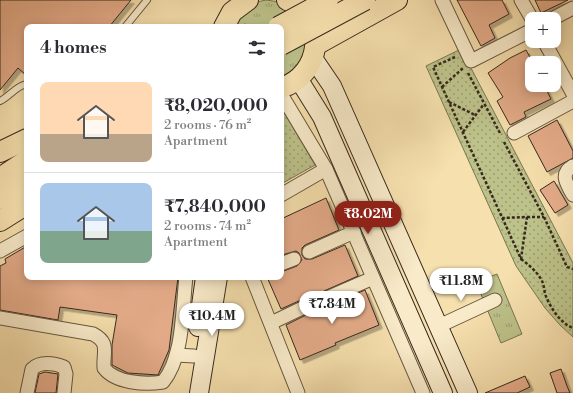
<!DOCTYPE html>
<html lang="en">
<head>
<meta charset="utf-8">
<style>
	body { margin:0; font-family:"Libre Bodoni",serif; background:#f2f2f3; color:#2b2b33; height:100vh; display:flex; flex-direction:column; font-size:15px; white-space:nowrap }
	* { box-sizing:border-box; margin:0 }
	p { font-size:13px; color:#7c7c81 }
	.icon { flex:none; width:22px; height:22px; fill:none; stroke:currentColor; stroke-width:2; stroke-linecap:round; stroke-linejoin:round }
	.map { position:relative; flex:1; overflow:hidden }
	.sheet { position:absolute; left:24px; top:24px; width:260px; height:256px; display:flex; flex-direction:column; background:#fff; border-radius:8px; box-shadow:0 2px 10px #0003 }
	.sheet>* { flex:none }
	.buttons { position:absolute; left:525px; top:12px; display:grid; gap:8px }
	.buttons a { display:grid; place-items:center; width:36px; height:36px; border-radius:8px; background:#fff; box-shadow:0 2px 10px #0003; font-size:20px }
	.price { position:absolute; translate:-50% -34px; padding:0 9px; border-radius:14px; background:#fff; color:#222; font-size:13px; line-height:26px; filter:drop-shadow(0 1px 2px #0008) }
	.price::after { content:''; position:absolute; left:50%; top:24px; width:12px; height:9px; margin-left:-6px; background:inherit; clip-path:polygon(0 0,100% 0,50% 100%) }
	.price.current { background:#8f2418; color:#fff }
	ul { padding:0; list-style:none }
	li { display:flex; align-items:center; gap:12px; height:100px; padding:0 16px }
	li+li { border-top:1px solid #e1e1e2 }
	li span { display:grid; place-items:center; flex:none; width:112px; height:80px; border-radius:8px; color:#555 }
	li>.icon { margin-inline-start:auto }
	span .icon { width:48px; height:48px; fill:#fffc; stroke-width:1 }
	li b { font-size:17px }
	h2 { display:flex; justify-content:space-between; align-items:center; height:48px; padding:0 16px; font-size:17px }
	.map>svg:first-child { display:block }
</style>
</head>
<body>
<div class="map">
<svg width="573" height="393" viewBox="0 0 573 393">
	<defs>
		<pattern id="grass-tufts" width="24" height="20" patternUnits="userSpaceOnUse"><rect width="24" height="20" fill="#bdc28a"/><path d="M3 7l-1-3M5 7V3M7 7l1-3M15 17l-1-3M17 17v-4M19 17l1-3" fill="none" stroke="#9a9e70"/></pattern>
		<pattern id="park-dots" width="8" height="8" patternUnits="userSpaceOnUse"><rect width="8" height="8" fill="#bdc28a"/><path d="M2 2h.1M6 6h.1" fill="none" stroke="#9a9e70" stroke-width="1.8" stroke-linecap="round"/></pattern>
		<filter id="shadow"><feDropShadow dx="3.5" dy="3.5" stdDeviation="0" flood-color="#0004"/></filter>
	</defs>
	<rect width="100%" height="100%" fill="#f6e0ae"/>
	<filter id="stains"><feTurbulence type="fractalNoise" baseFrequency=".005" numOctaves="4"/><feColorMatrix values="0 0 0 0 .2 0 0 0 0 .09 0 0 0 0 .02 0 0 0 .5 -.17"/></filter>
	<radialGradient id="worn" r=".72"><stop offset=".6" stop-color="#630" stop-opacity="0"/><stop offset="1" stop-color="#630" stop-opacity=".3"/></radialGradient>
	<!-- grass -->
	<g fill="url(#grass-tufts)" stroke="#7a7654">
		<polygon points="266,0 280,2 310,41 302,66 281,81 281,27 230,27 252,3"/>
		<polygon points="497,274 522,334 501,343 476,282"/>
	</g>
	<!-- park -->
	<g fill="url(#park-dots)" stroke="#7a7654">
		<polygon points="461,49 573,263 573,337 560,325 545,308 516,266 426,66"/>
		<polygon points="281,107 315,165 281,184"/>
	</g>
	<!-- building -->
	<g fill="#e5ac8a" stroke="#37291d" filter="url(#shadow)">
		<polygon points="0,0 131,0 109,27 27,27 27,76 18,68 0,90"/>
		<polygon points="457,0 502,0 509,14 489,25 495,38 481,46"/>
		<polygon points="535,0 568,0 541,13"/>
		<polygon points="526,50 532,61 532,85 544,85 551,99 524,112 526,117 510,125 497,101 503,97 488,73 510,58"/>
		<polygon points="557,120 573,151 573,158 547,172 528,136"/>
		<polygon points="554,181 568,205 555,213 540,190"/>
		<polygon points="326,198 339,230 305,245 302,248 302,255 305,259 312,259 345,245 358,276 324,291 320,296 312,295 281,309 267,277 281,277 281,272 297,266 302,260 299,253 296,251 282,255 281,219"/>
		<polygon points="27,246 27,277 178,277 169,350 158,375 128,373 112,365 112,345 117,315 60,307 58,320 0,310 0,266 6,263 5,259"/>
		<polygon points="365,290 379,325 335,343 336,345 300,360 286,325 318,309 322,304 330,305"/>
		<polygon points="561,369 567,386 570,393 557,393 550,373"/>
		<polygon points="45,372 58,374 56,393 35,393 39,374"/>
		<polygon points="525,376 530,387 517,393 485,393"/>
	</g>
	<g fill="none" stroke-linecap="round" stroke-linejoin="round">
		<!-- lane casing -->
		<g stroke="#675741" stroke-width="8">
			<g id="lane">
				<polyline points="125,27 147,0"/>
				<path d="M0,101C9,97 17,85 27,84"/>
			</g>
		</g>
		<!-- street casing -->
		<g stroke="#675741" stroke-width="15">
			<g id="street">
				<polyline points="442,0 471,61 532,30"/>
				<polyline points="521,0 532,19"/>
				<polyline points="552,19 573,8"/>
				<polyline points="544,41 573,94"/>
				<polyline points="281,94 326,169 423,393"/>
				<polyline points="514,133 573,101"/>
				<path d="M573,166C559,174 567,184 573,195"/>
				<polyline points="281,195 326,169"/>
				<polyline points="0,251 27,236"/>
				<polyline points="309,252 354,232"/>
				<polyline points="281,264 294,259"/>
				<polyline points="252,277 298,393"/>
				<polyline points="327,298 373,278"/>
				<path d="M0,318L93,334C110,343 103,351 104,368C115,383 145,385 163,382C184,356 182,310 186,277"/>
				<polyline points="271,323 315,302"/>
				<polyline points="439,326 495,300"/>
				<polyline points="176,355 194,356"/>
				<path d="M27,393L32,369C40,361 54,363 64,367L66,374L64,393"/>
			</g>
		</g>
		<!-- secondary casing -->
		<g stroke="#37291d" stroke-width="20">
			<g id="secondary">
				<polyline points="313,58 332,86 468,393"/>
				<polyline points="299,80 322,117 443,393"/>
				<polyline points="198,327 205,277"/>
				<polyline points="199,393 218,277"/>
			</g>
		</g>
		<!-- primary casing -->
		<g stroke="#37291d" stroke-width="22">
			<g id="primary">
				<polyline points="224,27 232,12 248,0"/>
				<polyline points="316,45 397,0"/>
				<path d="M281,88C322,75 329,18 287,0"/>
				<polyline points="0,152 27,139"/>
				<polyline points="0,178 27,160"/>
				<polyline points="0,199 27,183"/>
				<polyline points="0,221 27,204"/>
			</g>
		</g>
		<!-- path -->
		<g stroke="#37291d" stroke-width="2.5" stroke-dasharray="3 2" stroke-linecap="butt">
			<path d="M455,57L433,67C462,131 492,195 521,259L527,217L502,218"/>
			<polyline points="468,73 501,135"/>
			<polyline points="442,87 463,68"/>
			<polyline points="449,102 475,115"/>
			<polyline points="463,132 484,104"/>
			<polyline points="504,142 544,217 567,267 573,269"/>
			<polyline points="527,217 544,217"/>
			<path d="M521,259C529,265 536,271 541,279C544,284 544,289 545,294C550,307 560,323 573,328"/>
		</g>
		<!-- lane -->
		<use href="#lane" stroke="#f9ebca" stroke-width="6"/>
		<!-- street -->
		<use href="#street" stroke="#f9ebca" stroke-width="13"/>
		<!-- secondary -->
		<use href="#secondary" stroke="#f9ebca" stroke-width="18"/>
		<!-- primary -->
		<use href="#primary" stroke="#f6e0ae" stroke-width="20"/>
		<!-- primary-bridge casing -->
		<g stroke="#37291d" stroke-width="22" stroke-linecap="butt">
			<g id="primary-bridge">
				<polyline points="278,27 328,0"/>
				<polyline points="281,45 365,0"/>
			</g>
		</g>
		<!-- primary-bridge -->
		<use href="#primary-bridge" stroke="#f6e0ae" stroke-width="20"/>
	</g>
	<rect width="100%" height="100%" filter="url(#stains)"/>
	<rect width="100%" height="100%" fill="url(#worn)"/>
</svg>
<div class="buttons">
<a>+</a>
<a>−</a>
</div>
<b class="price current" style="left:368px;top:235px">₹8.02M</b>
<b class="price" style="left:461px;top:302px">₹11.8M</b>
<b class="price" style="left:332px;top:325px">₹7.84M</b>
<b class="price" style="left:212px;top:337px">₹10.4M</b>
<section class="sheet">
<h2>4 homes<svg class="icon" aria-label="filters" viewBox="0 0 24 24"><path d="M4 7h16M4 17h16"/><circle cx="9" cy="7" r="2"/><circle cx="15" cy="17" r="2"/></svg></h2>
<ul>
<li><span style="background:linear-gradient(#ffd9b3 65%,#b9a48a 0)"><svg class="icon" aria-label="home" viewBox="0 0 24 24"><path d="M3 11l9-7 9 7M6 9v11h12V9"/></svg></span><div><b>₹8,020,000</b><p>2 rooms · 76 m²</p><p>Apartment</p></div></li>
<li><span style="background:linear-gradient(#a9c7e8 60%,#7fa58c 0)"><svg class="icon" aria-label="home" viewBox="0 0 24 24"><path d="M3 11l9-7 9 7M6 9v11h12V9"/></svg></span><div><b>₹7,840,000</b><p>2 rooms · 74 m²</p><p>Apartment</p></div></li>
</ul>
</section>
</div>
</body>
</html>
